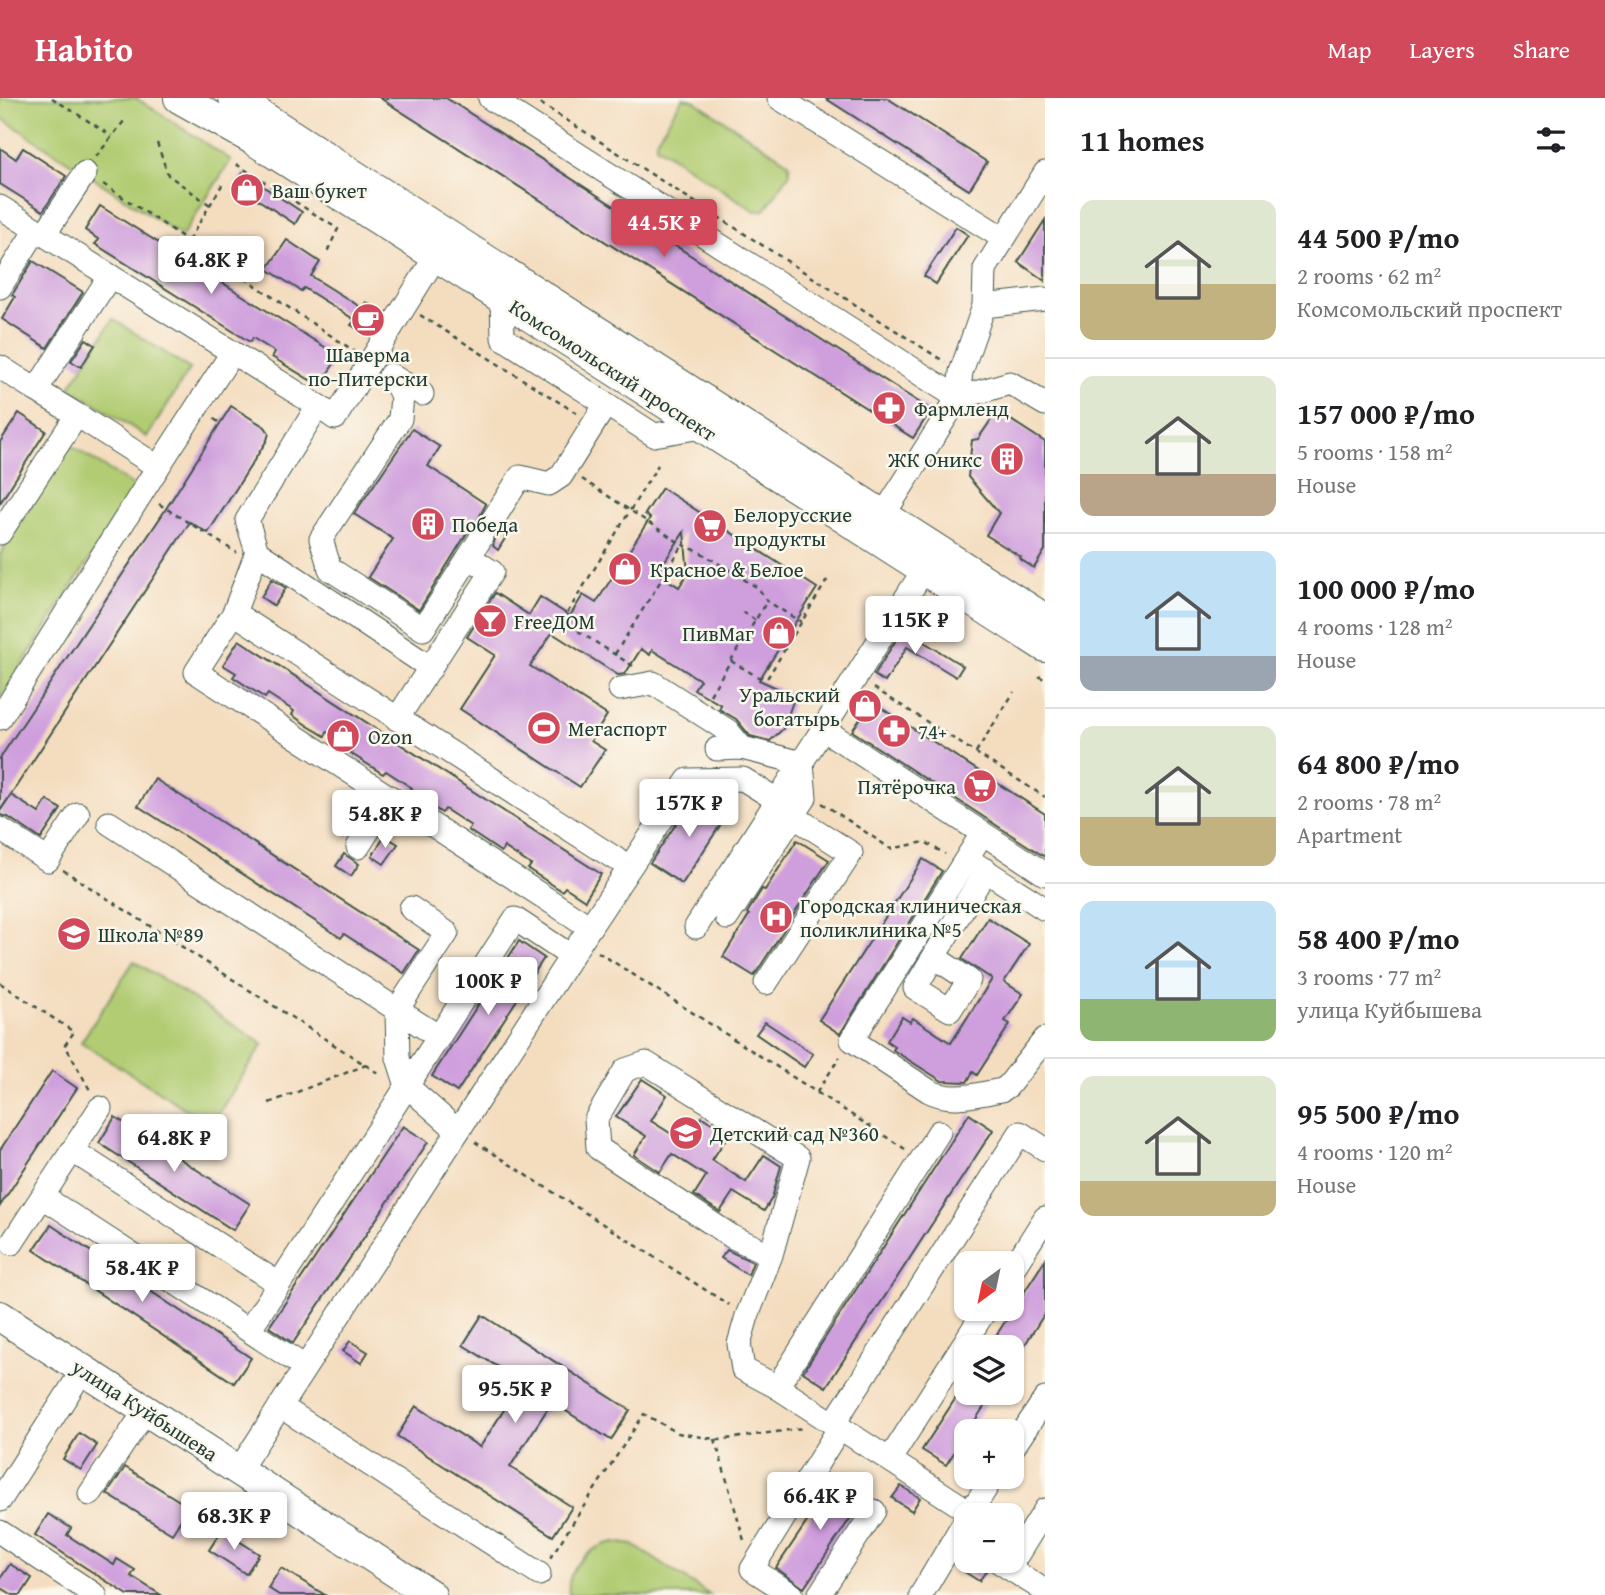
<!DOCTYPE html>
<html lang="en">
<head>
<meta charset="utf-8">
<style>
	body { margin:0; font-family:"Gentium Book Plus",serif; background:#f6f6f6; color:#202124; height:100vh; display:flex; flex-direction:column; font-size:26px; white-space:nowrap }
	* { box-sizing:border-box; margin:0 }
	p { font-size:23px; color:#757577 }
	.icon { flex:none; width:38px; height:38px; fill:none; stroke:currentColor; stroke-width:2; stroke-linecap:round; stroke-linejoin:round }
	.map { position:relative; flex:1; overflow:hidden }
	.sheet { display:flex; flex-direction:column; background:#fff; width:560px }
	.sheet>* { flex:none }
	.needle { width:46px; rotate:213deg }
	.fabs { position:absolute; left:954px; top:1153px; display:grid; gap:14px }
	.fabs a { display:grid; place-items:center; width:70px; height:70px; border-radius:14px; background:#fff; box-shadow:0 2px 5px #0004; font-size:35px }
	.price { position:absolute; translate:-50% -60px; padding:0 16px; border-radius:7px; background:#fff; color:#222; font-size:23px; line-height:46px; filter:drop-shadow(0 2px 4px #0008) }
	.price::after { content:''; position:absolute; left:50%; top:42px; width:21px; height:16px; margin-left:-10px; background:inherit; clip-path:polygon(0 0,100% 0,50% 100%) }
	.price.selected { background:#d1495b; color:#fff }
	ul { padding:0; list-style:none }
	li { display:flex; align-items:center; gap:21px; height:175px; padding:0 35px }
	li+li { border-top:2px solid #e0e0e0 }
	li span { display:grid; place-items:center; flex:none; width:196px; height:140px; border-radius:14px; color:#555 }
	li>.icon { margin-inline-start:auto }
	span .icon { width:84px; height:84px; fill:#fffc; stroke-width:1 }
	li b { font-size:30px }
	h2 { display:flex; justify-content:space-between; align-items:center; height:84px; padding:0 35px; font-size:30px }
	header { display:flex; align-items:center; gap:42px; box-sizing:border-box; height:98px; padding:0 35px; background:#d1495b; color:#fff }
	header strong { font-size:33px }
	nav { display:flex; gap:38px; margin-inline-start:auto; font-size:24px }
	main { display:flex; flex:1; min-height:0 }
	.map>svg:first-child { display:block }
</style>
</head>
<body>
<header>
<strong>Habito</strong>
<nav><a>Map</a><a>Layers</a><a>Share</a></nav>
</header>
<main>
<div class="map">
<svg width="1045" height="1497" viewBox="0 0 1045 1497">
	<rect width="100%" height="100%" fill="#fbf7ec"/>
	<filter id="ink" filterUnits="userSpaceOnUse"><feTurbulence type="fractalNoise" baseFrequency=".0143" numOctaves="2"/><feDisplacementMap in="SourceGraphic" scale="14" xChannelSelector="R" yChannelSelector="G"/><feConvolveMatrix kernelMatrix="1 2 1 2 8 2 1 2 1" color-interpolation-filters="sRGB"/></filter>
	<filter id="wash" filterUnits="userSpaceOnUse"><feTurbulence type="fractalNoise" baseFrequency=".00686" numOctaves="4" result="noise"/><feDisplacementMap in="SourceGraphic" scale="28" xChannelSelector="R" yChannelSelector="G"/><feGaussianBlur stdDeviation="1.57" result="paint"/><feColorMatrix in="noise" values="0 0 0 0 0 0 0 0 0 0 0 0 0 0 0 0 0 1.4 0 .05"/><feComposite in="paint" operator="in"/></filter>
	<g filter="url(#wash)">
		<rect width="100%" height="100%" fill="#f4ddbf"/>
		<!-- green -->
		<g fill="#b1cc72" stroke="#688453" stroke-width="2">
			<polygon points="0,0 136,0 231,62 182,138 0,19"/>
			<polygon points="683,0 693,2 789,65 790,75 765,112 755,113 656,48 656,42"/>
			<polygon points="113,221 190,271 147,339 70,289"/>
			<polygon points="70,347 136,389 0,601 0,456"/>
			<polygon points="134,863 263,946 211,1027 81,944"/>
			<path d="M614,1444L633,1447L710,1497H569C565,1469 590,1449 614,1444Z"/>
		</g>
		<g id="blocks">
			<!-- building -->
			<g fill="#cf9fdd" fill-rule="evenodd">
				<polygon points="380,0 446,0 931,312 913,340"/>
				<polygon points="825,0 887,0 987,64 969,92"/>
				<polygon points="0,50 16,61 23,50 66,78 43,113 0,86"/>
				<polygon points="243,75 302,114 295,126 236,87"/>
				<polygon points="100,108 339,258 322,284 312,278 310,282 272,259 275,254 253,240 250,244 95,146 99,142 85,132"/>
				<polygon points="1045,122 1045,183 1018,164"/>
				<polygon points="956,129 968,137 936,186 924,178"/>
				<polygon points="287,142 320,164 311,178 362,210 366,204 384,215 369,238 351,227 355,222 304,190 301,193 267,171"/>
				<polygon points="33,163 83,194 47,250 2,221 15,199 12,197"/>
				<polygon points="86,241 95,247 81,269 71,263"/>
				<polygon points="231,308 265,329 269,335 267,342 208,435 190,424 0,713 0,660 162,417"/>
				<polygon points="997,313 1045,344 1045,452 1034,470 1020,461 1021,459 986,437 999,415 968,379 972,342 978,341"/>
				<polygon points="19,315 46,333 0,405 0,344"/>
				<polygon points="412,331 440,349 428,368 486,406 475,427 469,432 419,512 368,479 393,441 354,416"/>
				<path d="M662,390L817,490L759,582L795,598L783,631L770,643L750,638L736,621L719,611L721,607L694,591L700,582L652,552L650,557L641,551L625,576L618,577L552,535L530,568L607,617L591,643L605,652L580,689L460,611L495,557L467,539L495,495L529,517L540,499L570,518L583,497L596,505L650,420L645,416ZM684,434L688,475L679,489L657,475Z"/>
				<polygon points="501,435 506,439 498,452 493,448 495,441"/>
				<polygon points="272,481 286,490 274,508 261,499"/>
				<polygon points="903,531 963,568 956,579 907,549 885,584 874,577"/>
				<polygon points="239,542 601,776 585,802 565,789 562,793 528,771 531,767 504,749 501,754 468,732 471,728 445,711 442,715 409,694 412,690 386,673 383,676 350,655 353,651 327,634 325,638 308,628 292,617 294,613 268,596 265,600 233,579 236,575 223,567"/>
				<polygon points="872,604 1045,716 1045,759 852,633"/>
				<polygon points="155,681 419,852 404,875 344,836 341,840 138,708"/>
				<polygon points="696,696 728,715 682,786 650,765"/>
				<polygon points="11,697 39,715 47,702 61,711 41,741 8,719 0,717 0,713"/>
				<polygon points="385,738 398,746 384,766 372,758"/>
				<polygon points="797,742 829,762 754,878 723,859 749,817 747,815 762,791 765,792"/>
				<polygon points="344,756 359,766 351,778 336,768"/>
				<polygon points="923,761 942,773 840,936 819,922"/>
				<polygon points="988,820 1029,846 1004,884 1023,896 1005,923 1010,926 977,977 973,974 967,984 942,983 893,952 895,949 887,943 902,919 910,924 913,920 951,945 992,881 962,861"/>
				<polygon points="519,843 544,860 457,994 432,978"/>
				<polygon points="765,924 813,956 804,969 756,936"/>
				<polygon points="52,973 77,990 0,1108 0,1052"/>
				<polygon points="642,981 667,997 651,1023 686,1045 702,1019 729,1036 712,1062 746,1084 764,1057 781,1068 772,1100 764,1113 733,1094 720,1114 694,1097 706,1078 672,1056 660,1074 634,1057 646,1038 616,1019"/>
				<polygon points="969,1016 993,1032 826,1289 803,1274"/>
				<polygon points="115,1019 250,1106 233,1132 99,1045"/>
				<polygon points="403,1028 428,1044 293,1245 269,1229"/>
				<polygon points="51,1127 251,1260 234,1285 34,1152"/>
				<polygon points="727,1152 753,1164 748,1177 721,1160"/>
				<polygon points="1045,1162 1045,1215 1012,1267 1012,1250 988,1250"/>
				<polygon points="482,1217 630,1312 611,1342 552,1304 510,1369 572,1409 553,1438 397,1338 416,1308 480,1349 522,1284 463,1247"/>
				<polygon points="350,1243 368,1254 361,1265 343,1253"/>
				<polygon points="959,1295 993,1295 946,1367 922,1352"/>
				<polygon points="79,1335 97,1347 81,1372 63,1361"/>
				<polygon points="125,1369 189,1409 172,1436 107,1396"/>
				<polygon points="837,1379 865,1398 804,1490 776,1470"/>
				<polygon points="901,1388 920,1400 912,1413 892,1400"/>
				<polygon points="48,1416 71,1430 67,1437 114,1467 117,1461 135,1472 131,1478 161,1497 128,1497 35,1437"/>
				<polygon points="222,1432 259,1456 246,1476 209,1452"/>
				<polygon points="966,1462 973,1463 987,1472 979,1483 960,1471"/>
				<polygon points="10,1466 32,1480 21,1497 13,1497 0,1489 0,1481"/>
				<polygon points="281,1470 325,1497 279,1497 268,1490"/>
			</g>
		</g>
	</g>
	<g filter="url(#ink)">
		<use href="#blocks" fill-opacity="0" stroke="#3f5549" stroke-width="2"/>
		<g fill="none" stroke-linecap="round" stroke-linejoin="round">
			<!-- minor casing -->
			<g stroke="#3f5549" stroke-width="25">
				<g id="minor">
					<polyline points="490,0 958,300 1010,285 1045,306"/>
					<polyline points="779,0 1003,140"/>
					<polyline points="0,109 318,308 247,422 257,454 431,570"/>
					<polyline points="44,137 85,75"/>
					<polyline points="0,189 36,132"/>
					<polyline points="502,200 503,240 606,306"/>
					<polyline points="984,208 1045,201"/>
					<polyline points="0,269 36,292"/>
					<polyline points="390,277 422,296"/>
					<polyline points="392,278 402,298 400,321 321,441 330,471 423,531 481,440"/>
					<polyline points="318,308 335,320 436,158"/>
					<polyline points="77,317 36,292 110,178"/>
					<polyline points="158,369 232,255"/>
					<polyline points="884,416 958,300 961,274 984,208 985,171 1045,75"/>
					<polyline points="489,428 520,379 549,386 561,378 606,306 654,337 702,329"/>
					<polyline points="0,435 77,317 158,369 0,620"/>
					<polyline points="925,470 823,631 1045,776"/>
					<polyline points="234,515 257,454"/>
					<polyline points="620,591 653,585 728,633 742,650"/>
					<polyline points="397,621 492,474 469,459"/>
					<polyline points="717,651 742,650 802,665 805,700 727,820"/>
					<polyline points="109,725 439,939"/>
					<polyline points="0,731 48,762 78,716"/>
					<path d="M982,736L852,942L929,993C952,1005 977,996 1002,992L1008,988L1045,941"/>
					<polyline points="358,749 390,699"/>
					<polyline points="972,764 1045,811"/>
					<polyline points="411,810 447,835 397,912 398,960 407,988 458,1033"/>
					<polyline points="590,829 688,682 743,681 777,702"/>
					<polyline points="696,829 823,631"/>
					<polyline points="934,859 969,882 950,912 915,890 986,772"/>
					<polyline points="766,885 851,755 793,718"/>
					<polyline points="73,1053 279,1186 515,821 571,858"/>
					<polyline points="43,1099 305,1269"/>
					<polyline points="12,1145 100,1010"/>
					<polyline points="771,1157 731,1138 598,1050 596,1021 625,972 646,965 798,1060 771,1157 747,1218 739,1246 743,1271 777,1289 970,1414"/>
					<polyline points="1012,1172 1045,1120"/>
					<polyline points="249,1232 279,1186"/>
					<polyline points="777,1289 939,1034"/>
					<polyline points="280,1308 539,1476"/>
					<polyline points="834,1325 1020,1035 1045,1051"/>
					<polyline points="1012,1351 1045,1301"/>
					<polyline points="890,1361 986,1211"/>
					<polyline points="239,1372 590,829 196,574 234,515 616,761"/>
					<polyline points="90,1396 136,1327"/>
					<polyline points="0,1402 74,1286"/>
					<polyline points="968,1418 993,1379"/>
					<polyline points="0,1434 95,1497"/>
					<polyline points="998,1463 1045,1493"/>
					<polyline points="1009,1470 1045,1412"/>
					<polyline points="792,1497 752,1471 840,1329"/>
					<polyline points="819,1497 874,1413"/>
					<polyline points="921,1497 966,1421"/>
				</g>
			</g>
			<!-- major casing -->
			<g stroke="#3f5549" stroke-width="32">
				<g id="major">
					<polyline points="179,0 252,41 436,158 1045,549"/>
					<polyline points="234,0 1045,521"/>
					<polyline points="0,1218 431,1497"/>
				</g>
			</g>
			<!-- path -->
			<g stroke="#3f5549" stroke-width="2.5" stroke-dasharray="5 5" stroke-linecap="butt">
				<polyline points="52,0 112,38"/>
				<polyline points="532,0 945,264"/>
				<polyline points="157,45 168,77 210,107"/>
				<polyline points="96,59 124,23"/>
				<polyline points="236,66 338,131 326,156"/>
				<polyline points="103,86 354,253"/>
				<polyline points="189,142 222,87"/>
				<polyline points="420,217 578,316"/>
				<polyline points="214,321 220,325"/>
				<polyline points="582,381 683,447 700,454 758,490 767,503 801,524"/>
				<polyline points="159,406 237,455"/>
				<polyline points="672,467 687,476"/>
				<polyline points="743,514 755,522"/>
				<polyline points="615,556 683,447"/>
				<polyline points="731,563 758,579 768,579 829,479"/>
				<polyline points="633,568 567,526 566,517 658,367"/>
				<polyline points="1039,578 1045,582"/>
				<polyline points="874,590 1045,699"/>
				<polyline points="710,597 767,503"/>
				<polyline points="976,654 1014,594"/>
				<polyline points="822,705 891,751 925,744 945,756"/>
				<polyline points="63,772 381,977"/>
				<polyline points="598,854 905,1051"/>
				<polyline points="0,885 74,934 65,947 91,994"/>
				<polyline points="817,994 840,959"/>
				<polyline points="269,1005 366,967"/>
				<polyline points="475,1044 729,1207"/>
				<polyline points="715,1341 745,1446"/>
				<polyline points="550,1460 644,1316 678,1335 720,1342 803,1330"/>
			</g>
			<!-- minor -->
			<use href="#minor" stroke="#fff" stroke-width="23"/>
			<!-- major -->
			<use href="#major" stroke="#fff" stroke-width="30"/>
		</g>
	</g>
	<!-- icons -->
	<defs>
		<g id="shop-disc" transform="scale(1.75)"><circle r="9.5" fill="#d1495b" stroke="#fbf7ec"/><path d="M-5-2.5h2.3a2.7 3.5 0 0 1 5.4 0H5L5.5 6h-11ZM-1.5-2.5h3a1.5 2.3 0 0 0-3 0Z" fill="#fff"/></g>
		<g id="cafe-disc" transform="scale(1.75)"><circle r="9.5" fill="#d1495b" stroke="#fbf7ec"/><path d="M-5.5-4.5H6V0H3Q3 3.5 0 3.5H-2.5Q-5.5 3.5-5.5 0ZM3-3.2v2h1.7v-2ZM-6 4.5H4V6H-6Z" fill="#fff"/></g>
		<g id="pharmacy-disc" transform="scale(1.75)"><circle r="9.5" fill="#d1495b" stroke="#fbf7ec"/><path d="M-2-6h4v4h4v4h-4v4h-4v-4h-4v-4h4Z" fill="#fff"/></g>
		<g id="building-disc" transform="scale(1.75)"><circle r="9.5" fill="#d1495b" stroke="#fbf7ec"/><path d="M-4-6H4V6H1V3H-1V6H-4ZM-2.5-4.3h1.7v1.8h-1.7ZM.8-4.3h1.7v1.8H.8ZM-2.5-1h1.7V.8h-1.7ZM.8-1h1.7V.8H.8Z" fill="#fff"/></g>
		<g id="supermarket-disc" transform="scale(1.75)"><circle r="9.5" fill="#d1495b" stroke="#fbf7ec"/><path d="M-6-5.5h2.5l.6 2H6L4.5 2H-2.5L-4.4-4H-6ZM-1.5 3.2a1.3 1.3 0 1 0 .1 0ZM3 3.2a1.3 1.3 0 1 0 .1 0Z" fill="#fff"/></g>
		<g id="bar-disc" transform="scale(1.75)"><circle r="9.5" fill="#d1495b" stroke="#fbf7ec"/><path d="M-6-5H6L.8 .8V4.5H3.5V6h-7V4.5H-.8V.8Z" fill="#fff"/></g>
		<g id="stadium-disc" transform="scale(1.75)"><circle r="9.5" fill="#d1495b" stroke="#fbf7ec"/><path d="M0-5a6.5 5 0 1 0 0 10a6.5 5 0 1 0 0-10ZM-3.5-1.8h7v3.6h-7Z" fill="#fff"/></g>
		<g id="hospital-disc" transform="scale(1.75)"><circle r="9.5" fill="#d1495b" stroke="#fbf7ec"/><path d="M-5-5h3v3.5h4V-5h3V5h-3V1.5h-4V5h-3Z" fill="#fff"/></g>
		<g id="school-disc" transform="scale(1.75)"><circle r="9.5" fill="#d1495b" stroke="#fbf7ec"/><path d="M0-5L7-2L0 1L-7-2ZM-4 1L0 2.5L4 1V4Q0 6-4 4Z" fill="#fff"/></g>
	</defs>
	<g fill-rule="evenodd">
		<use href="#shop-disc" x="247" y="92"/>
		<use href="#cafe-disc" x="368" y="222"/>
		<use href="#pharmacy-disc" x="889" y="310"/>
		<use href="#building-disc" x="1007" y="361"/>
		<use href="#building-disc" x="428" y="426"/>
		<use href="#supermarket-disc" x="710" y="428"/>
		<use href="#shop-disc" x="625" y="471"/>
		<use href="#bar-disc" x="490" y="523"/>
		<use href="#shop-disc" x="779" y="535"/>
		<use href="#shop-disc" x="865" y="608"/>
		<use href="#stadium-disc" x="544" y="630"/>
		<use href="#pharmacy-disc" x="894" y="633"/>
		<use href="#shop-disc" x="343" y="638"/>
		<use href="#supermarket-disc" x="980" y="688"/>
		<use href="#hospital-disc" x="776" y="819"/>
		<use href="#school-disc" x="74" y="836"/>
		<use href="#school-disc" x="686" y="1035"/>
	</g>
	<g text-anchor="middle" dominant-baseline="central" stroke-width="5" stroke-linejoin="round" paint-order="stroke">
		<!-- poi labels -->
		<g font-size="21" fill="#1f3d34" stroke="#fbf7ec" text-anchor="start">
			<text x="272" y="92">Ваш букет</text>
			<text x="368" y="256" text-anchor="middle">Шаверма<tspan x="368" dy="24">по-Питерски</tspan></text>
			<text x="914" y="310">Фармленд</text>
			<text x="982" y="361" text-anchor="end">ЖК Оникс</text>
			<text x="734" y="416">Белорусские<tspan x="734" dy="24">продукты</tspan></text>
			<text x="452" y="426">Победа</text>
			<text x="650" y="471">Красное &amp; Белое</text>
			<text x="514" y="523">FreeДОМ</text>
			<text x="754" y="535" text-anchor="end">ПивМаг</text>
			<text x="840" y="596" text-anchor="end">Уральский<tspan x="840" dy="24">богатырь</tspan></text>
			<text x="568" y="630">Мегаспорт</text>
			<text x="918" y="633">74+</text>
			<text x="368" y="638">Ozon</text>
			<text x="956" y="688" text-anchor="end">Пятёрочка</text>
			<text x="800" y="807">Городская клиническая<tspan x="800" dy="24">поликлиника №5</tspan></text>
			<text x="98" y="836">Школа №89</text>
			<text x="710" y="1035">Детский сад №360</text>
		</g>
		<!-- street labels -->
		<g font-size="21" fill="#1f3d34" stroke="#fbf7ec">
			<text transform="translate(613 272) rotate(33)">Комсомольский проспект</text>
			<text transform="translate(145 1312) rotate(33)">улица Куйбышева</text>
		</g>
	</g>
</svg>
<div class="fabs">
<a><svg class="needle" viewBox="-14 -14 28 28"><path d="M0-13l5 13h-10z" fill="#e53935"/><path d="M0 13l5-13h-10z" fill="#757577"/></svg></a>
<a><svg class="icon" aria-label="layers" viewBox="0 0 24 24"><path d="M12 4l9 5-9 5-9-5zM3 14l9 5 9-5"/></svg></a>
<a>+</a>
<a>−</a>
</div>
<b class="price selected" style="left:664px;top:161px">44.5K ₽</b>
<b class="price" style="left:211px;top:198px">64.8K ₽</b>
<b class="price" style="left:915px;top:558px">115K ₽</b>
<b class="price" style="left:689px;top:741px">157K ₽</b>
<b class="price" style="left:385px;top:752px">54.8K ₽</b>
<b class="price" style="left:488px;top:919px">100K ₽</b>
<b class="price" style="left:174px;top:1076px">64.8K ₽</b>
<b class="price" style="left:142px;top:1206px">58.4K ₽</b>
<b class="price" style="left:515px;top:1327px">95.5K ₽</b>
<b class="price" style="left:820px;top:1434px">66.4K ₽</b>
<b class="price" style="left:234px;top:1454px">68.3K ₽</b>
</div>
<section class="sheet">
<h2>11 homes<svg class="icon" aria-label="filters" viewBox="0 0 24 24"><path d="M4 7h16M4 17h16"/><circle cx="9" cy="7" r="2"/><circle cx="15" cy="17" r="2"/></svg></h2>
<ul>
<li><span style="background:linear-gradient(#dfe7d0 60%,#c2b280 0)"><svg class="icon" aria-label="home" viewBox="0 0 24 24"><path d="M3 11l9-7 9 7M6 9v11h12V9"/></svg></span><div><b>44 500 ₽/mo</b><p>2 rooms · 62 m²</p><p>Комсомольский проспект</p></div></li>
<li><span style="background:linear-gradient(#dfe7d0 70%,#b9a48a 0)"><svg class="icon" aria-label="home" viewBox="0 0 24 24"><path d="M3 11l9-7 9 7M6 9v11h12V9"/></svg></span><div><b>157 000 ₽/mo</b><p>5 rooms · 158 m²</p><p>House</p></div></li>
<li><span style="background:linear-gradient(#bfe0f5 75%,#9aa5b1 0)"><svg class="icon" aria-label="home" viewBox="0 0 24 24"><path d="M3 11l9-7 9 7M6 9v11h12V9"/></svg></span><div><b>100 000 ₽/mo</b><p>4 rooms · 128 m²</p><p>House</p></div></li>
<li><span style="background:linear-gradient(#dfe7d0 65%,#c2b280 0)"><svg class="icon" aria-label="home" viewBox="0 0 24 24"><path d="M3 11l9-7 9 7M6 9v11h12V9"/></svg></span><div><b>64 800 ₽/mo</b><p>2 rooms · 78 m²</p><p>Apartment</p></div></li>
<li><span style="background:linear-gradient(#bfe0f5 70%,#8fb573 0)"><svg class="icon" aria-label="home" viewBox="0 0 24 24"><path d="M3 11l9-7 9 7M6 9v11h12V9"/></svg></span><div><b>58 400 ₽/mo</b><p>3 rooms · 77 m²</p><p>улица Куйбышева</p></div></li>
<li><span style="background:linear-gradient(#dfe7d0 75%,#c2b280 0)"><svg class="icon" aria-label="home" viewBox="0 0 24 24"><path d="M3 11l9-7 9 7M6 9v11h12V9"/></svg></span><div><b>95 500 ₽/mo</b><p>4 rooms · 120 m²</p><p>House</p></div></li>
</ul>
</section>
</main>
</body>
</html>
